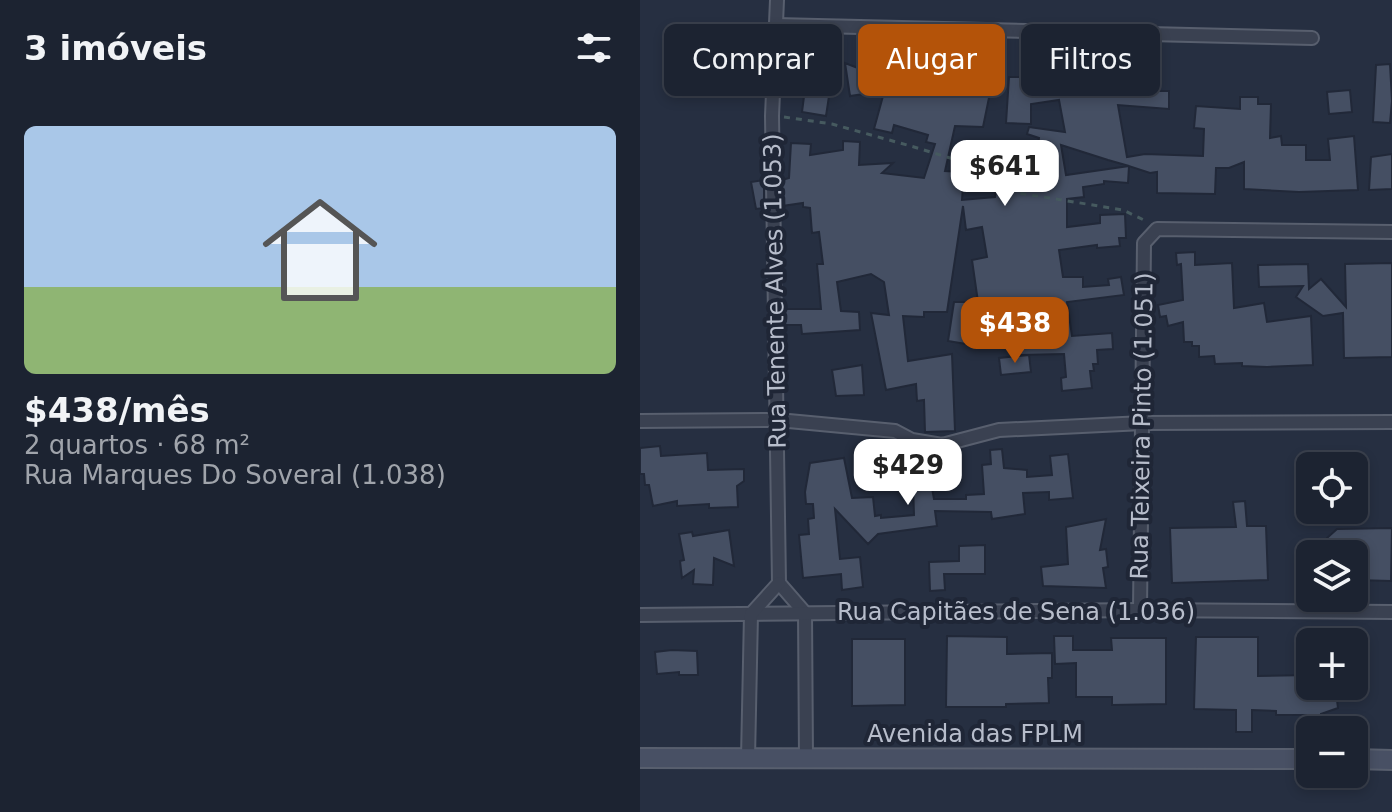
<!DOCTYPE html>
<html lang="pt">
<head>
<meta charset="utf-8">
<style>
	body { margin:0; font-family:"DejaVu Sans",sans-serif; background:#292f3d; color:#f1f3f6; height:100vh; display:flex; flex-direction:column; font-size:30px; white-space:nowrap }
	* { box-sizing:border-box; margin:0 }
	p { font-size:26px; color:#a0a4ab }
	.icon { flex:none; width:44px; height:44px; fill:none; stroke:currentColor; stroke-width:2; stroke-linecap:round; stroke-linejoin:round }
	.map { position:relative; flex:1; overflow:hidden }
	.sheet { display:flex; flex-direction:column; background:#1c2331; width:640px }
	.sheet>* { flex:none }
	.guide { position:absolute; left:24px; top:24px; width:608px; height:72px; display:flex; gap:16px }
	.controls { position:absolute; left:656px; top:452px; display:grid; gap:16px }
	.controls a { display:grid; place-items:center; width:72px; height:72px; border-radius:12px; background:#1c2331; box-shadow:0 4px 12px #0003,0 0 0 2px #3a404d; font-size:40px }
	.price { position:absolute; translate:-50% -68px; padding:0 18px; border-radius:16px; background:#fff; color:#222; font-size:26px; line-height:52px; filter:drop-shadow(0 2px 4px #0008) }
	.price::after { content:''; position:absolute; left:50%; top:48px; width:24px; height:18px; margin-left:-12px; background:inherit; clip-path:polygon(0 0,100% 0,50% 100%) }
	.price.selected { background:#b45309; color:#fff }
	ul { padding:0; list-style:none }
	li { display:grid; align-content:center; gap:16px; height:424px; padding:0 24px }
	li+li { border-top:2px solid #3a404d }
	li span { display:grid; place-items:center; height:248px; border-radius:12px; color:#555 }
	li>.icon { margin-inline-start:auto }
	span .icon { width:144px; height:144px; fill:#fffc; stroke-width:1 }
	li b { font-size:34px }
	h2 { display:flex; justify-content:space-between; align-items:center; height:96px; padding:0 24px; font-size:34px }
	.chip { padding:0 28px; border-radius:12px; background:#1c2331; box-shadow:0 4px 12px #0003,0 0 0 2px #3a404d; font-size:28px; line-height:72px }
	.chip.selected { background:#b45309; color:#fff }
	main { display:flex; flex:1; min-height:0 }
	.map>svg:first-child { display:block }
</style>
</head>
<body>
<main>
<section class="sheet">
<h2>3 imóveis<svg class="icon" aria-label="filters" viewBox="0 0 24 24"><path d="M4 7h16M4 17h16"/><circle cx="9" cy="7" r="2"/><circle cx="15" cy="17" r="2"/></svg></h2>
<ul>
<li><span style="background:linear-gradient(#a9c7e8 65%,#8fb573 0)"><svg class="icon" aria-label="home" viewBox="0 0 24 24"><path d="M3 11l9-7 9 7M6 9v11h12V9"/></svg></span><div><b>$438/mês</b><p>2 quartos · 68 m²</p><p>Rua Marques Do Soveral (1.038)</p></div></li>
</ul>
</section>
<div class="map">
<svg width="752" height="812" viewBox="0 0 752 812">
	<rect width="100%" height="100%" fill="#262f41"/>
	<!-- building -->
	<g fill="#454f63" stroke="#212838" stroke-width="2" fill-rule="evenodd">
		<path d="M251,37L285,42L284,49L308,52V48L341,52L342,47L359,49L343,127L315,126L305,171L324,172L322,200L355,197L357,184H400L397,152L399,138L387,134L389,127L425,132L419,100L391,104V124L366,123L369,77H381V79L413,76L414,78H417L418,88L473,81V85L502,86V91H529V109L478,105L487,157L505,154L563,156L564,129L554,128L556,106L600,109V97H618V104H631L630,138L641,136L642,145H666V160H690L688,139L714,136L718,190L659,192L604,189V162L589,168H576L575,194L517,193V172L510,173L489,166L488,183L464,181V184L443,187L444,197L427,199V227L460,223V215L485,214L486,238H479L480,246L457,248V245L419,250L423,277H443V287L469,285L468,279L481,277L484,295L427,302L432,336L472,333L473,349L457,350L458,364H453L454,371H450L452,388L422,391L421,378L426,377L424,354L378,355L377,326L328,327L326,344L308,341L314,302H338L332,260L347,257L342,227L326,230L323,206L307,312H284V317L263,316L268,361L312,354L315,431L285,432L284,400L277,401L276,384L246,390L231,313L249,315L244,282L231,274L197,282L201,311L219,312L220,330L162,334L161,325H144V309H181L177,264H183L179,232L172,233L170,208L163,207V203L142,206V180L149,178L151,143L171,144L170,155L203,150V141L220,142L219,165L253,163L242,173L284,178L295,144L286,142L288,135L254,125L252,133L234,129L243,96H238V92L210,96L205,63L223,70L229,63L248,79ZM421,145L468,160L489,166L426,175Z"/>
		<polygon points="750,64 752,101 750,123 733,122 736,65"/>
		<polygon points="157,67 193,70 186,116 162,112 166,81 156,80"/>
		<polygon points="710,90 712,112 689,114 687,92"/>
		<polygon points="342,144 368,148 364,170 339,166"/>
		<polygon points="752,154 752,189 729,190 731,157"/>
		<polygon points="124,180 124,208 116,209 111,182"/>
		<polygon points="555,252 555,265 592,263 594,308 624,303 627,322 671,316 673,365 627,367 602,366 602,363 575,364 574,356 559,357 559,346 552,346 552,342 544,342 543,322 528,326 526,316 520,317 518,305 543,300 541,264 537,265 536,253"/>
		<polygon points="752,263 752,357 704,358 703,313 683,316 656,297 663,286 619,287 618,265 668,264 669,289 681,279 706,307 705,264"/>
		<polygon points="389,355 391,372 361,375 359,358"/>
		<polygon points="222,365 224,395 196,396 192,370"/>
		<polygon points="20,446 21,456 67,453 68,470 104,469 104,481 97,486 98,507 69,508 69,504 37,506 37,501 13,506 9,485 5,485 4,474 0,474 0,448"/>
		<polygon points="362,449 364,468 387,470 387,477 412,475 410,456 428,454 433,498 409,500 409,492 383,493 385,514 352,519 351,512 295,511 297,526 238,534 228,544 195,509 200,559 220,557 223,587 202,590 201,574 163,578 159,535 169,534 168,519 174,518 173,504 166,504 165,492 170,463 204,458 212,498 233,497 235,516 241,515 241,518 274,515 273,485 268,486 265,470 254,472 251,456 274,452 277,468 288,466 294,499 326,499 326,495 344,494 342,465 351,464 350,450"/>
		<polygon points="605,501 607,526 626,526 628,580 532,583 530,528 596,527 593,502"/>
		<polygon points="466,519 460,550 466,549 468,567 463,568 466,588 403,586 401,567 428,564 426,527"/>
		<polygon points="752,528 751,581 714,580 714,554 691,554 687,538 697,529"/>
		<polygon points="89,530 94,566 74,558 73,585 53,584 54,570 42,578 40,561 44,560 39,534 52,532 53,536"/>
		<polygon points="345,545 345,574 304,574 305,590 290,591 289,562 319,561 319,546"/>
		<polygon points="307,636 367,637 367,654 412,653 412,678 408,678 409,703 366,704 366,707 306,707"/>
		<polygon points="414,636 433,636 433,650 472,650 471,638 526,638 526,704 472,705 472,697 436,697 436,663 415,664"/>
		<polygon points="556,637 618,637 618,676 670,675 670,686 721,686 721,699 697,700 698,708 681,714 682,730 667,730 666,715 636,715 636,711 612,710 612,732 596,732 596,710 554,709"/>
		<polygon points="212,639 265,639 265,705 212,706"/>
		<polygon points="32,650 57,651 58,675 39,675 39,672 17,674 15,652"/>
	</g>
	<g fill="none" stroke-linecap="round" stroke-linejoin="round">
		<!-- street casing -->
		<g stroke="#585f6e" stroke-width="16">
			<g id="street">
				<polyline points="137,0 132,116 139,583 165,613 166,758"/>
				<polyline points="136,25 672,38"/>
				<polyline points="0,421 138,420 255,431 272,440 302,445 359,430 503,423 752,422"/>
				<polyline points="500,610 504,243 517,229 752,232"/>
				<polyline points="0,615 500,610 752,612"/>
				<polyline points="108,758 111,614 139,583"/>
			</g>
		</g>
		<!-- secondary casing -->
		<g stroke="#585f6e" stroke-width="22">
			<g id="secondary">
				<polyline points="0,758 670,759"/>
				<polyline points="714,759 752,760"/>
			</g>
		</g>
		<!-- path -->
		<polyline stroke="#465a5f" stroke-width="3" stroke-dasharray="6 6" stroke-linecap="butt" points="144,117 192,124 274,147 330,164 343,179 379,193 483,210 508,222"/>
		<!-- street -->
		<use href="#street" stroke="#3a4151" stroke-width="12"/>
		<!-- secondary -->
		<use href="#secondary" stroke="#485064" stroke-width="18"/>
	</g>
	<g text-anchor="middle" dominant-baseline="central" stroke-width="8" stroke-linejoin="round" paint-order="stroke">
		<!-- street labels -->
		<g font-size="24" fill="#b7bdcb" stroke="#1f2636">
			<text transform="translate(135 291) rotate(-91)">Rua Tenente Alves (1.053)</text>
			<text transform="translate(502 426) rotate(-89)">Rua Teixeira Pinto (1.051)</text>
			<text x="376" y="612">Rua Capitães de Sena (1.036)</text>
			<text x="335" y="734">Avenida das FPLM</text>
		</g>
	</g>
</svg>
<div class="controls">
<a><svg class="icon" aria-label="locate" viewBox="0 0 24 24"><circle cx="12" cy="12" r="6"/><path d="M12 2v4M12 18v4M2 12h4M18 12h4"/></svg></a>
<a><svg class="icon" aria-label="layers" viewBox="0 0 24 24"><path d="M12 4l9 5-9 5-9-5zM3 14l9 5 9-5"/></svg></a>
<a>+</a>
<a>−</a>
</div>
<b class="price" style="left:365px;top:208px">$641</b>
<b class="price selected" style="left:375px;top:365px">$438</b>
<b class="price" style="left:268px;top:507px">$429</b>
<div class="guide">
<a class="chip">Comprar</a>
<a class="chip selected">Alugar</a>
<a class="chip">Filtros</a>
</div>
</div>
</main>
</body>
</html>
